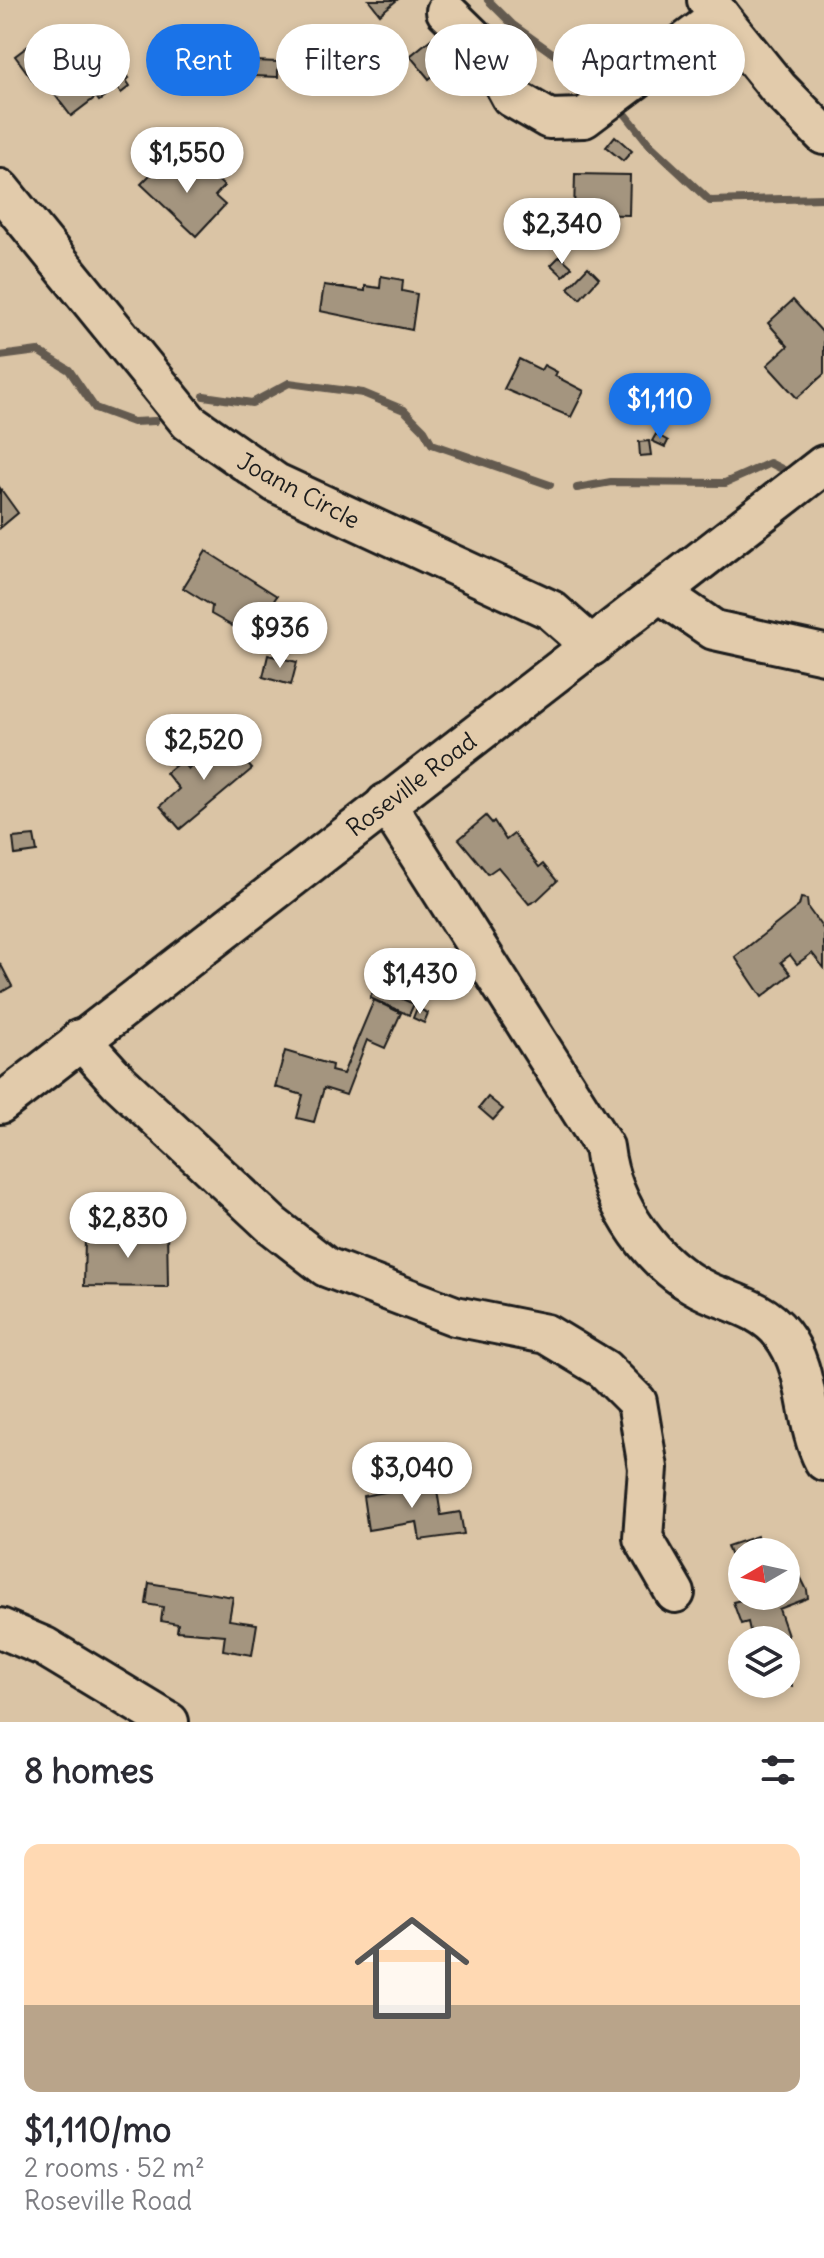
<!DOCTYPE html>
<html lang="en">
<head>
<meta charset="utf-8">
<style>
	body { margin:0; font-family:Delius,sans-serif; background:#f7f7f7; color:#2b2b33; height:100vh; display:flex; flex-direction:column; font-size:30px; white-space:nowrap }
	* { box-sizing:border-box; margin:0 }
	p { font-size:26px; color:#7c7c81 }
	.icon { flex:none; width:44px; height:44px; fill:none; stroke:currentColor; stroke-width:2; stroke-linecap:round; stroke-linejoin:round }
	.map { position:relative; height:1722px; overflow:hidden }
	.details { display:flex; flex-direction:column; background:#fff; flex:1 }
	.details>* { flex:none }
	.top-card { position:absolute; left:24px; top:24px; width:776px; height:72px; display:flex; gap:16px }
	.needle { width:52px; rotate:261deg }
	.fabs { position:absolute; left:728px; top:1538px; display:grid; gap:16px }
	.fabs a { display:grid; place-items:center; width:72px; height:72px; border-radius:50%; background:#fff; box-shadow:0 4px 12px #0003; font-size:40px }
	.price { position:absolute; translate:-50% -68px; padding:0 18px; border-radius:28px; background:#fff; color:#222; font-size:26px; line-height:52px; filter:drop-shadow(0 2px 4px #0008) }
	.price::after { content:''; position:absolute; left:50%; top:48px; width:24px; height:18px; margin-left:-12px; background:inherit; clip-path:polygon(0 0,100% 0,50% 100%) }
	.price.selected { background:#1a73e8; color:#fff }
	ul { padding:0; list-style:none }
	li { display:grid; align-content:center; gap:16px; height:424px; padding:0 24px }
	li span { display:grid; place-items:center; height:248px; border-radius:16px; color:#555 }
	li>.icon { margin-inline-start:auto }
	span .icon { width:144px; height:144px; fill:#fffc; stroke-width:1 }
	li b { font-size:34px }
	h2 { display:flex; justify-content:space-between; align-items:center; height:96px; padding:0 24px; font-size:34px }
	.tag { padding:0 28px; border-radius:36px; background:#fff; box-shadow:0 4px 12px #0003; font-size:28px; line-height:72px }
	.tag.selected { background:#1a73e8; color:#fff }
	.map>svg:first-child { display:block }
</style>
</head>
<body>
<div class="map">
<svg width="824" height="1722" viewBox="0 0 824 1722">
	<rect width="100%" height="100%" fill="#dac4a5"/>
	<filter id="ink" filterUnits="userSpaceOnUse"><feTurbulence type="fractalNoise" baseFrequency=".0125" numOctaves="2"/><feDisplacementMap in="SourceGraphic" scale="16" xChannelSelector="R" yChannelSelector="G"/><feConvolveMatrix kernelMatrix="1 2 1 2 8 2 1 2 1" color-interpolation-filters="sRGB"/></filter>
	<g filter="url(#ink)">
		<g fill="none" stroke-linecap="round" stroke-linejoin="round">
			<!-- stream -->
			<g stroke="#635a4f" stroke-width="8">
				<polyline points="488,0 513,25 604,90"/>
				<polyline points="619,106 650,145 710,201 824,198"/>
				<polyline points="0,356 38,351 69,370 95,408 133,422 155,421"/>
				<polyline points="204,396 252,403 289,383 363,393 404,410 424,430 432,444 550,485"/>
				<polyline points="577,488 611,482 725,483 770,463 784,470"/>
			</g>
		</g>
		<!-- building -->
		<g fill="#a4957f" stroke="#1c1c1c" stroke-width="2">
			<polygon points="369,0 397,0 380,14"/>
			<polygon points="56,25 86,64 107,48 129,78 126,80 130,86 121,93 117,88 99,101 96,97 71,116 42,78 35,83 15,56"/>
			<polygon points="447,26 465,56 460,60 474,77 458,90 441,69 429,79 410,56"/>
			<polygon points="254,61 278,62 278,77 253,76"/>
			<polygon points="615,136 632,151 623,161 606,147"/>
			<polygon points="198,161 224,186 215,196 225,205 196,236 141,184 162,163 180,180"/>
			<polygon points="575,174 630,175 629,215 574,214"/>
			<polygon points="560,256 572,267 563,276 551,265"/>
			<polygon points="588,267 599,278 580,299 568,288"/>
			<polygon points="381,276 403,280 402,291 417,294 412,330 320,311 324,285 365,291 365,286 380,288"/>
			<polygon points="793,300 824,334 824,374 797,398 767,365 788,346 768,323"/>
			<polygon points="519,359 541,370 544,365 557,372 555,376 584,391 571,417 504,389"/>
			<polygon points="656,434 668,441 665,447 652,441"/>
			<polygon points="649,441 651,455 640,456 639,442"/>
			<polygon points="0,488 18,513 0,528"/>
			<polygon points="206,551 277,596 250,636 211,614 212,606 183,588"/>
			<polygon points="268,655 297,662 291,685 263,677"/>
			<polygon points="226,739 252,769 180,829 160,806 179,789 166,773 181,761 188,769 209,746 213,750"/>
			<polygon points="486,816 492,823 494,821 506,840 514,834 539,867 543,864 557,881 537,900 529,904 498,867 488,874 459,839"/>
			<polygon points="34,836 37,852 15,855 13,838"/>
			<polygon points="801,898 807,899 808,908 824,930 824,968 812,953 797,964 790,955 781,962 791,974 762,997 735,957 799,906"/>
			<polygon points="0,963 12,986 0,993"/>
			<polygon points="375,987 414,1004 409,1015 370,998"/>
			<polygon points="374,1000 401,1013 385,1048 367,1040 346,1095 324,1088 314,1122 297,1118 303,1095 275,1087 285,1051 332,1065 331,1071 343,1074"/>
			<polygon points="417,1008 428,1013 424,1023 413,1018"/>
			<polygon points="488,1097 503,1109 493,1120 479,1108"/>
			<polygon points="135,1226 167,1227 168,1287 84,1286 85,1238 135,1241"/>
			<polygon points="427,1477 435,1478 441,1515 460,1512 464,1534 420,1540 417,1522 368,1530 363,1496 391,1491 390,1486"/>
			<polygon points="757,1536 762,1552 742,1552 742,1596 786,1596 786,1567 790,1579 800,1576 807,1590 808,1598 779,1609 788,1635 783,1635 783,1640 752,1640 748,1622 741,1624 733,1602 741,1600 733,1578 732,1572 736,1571 727,1546"/>
			<polygon points="149,1583 233,1597 229,1620 257,1624 252,1655 223,1650 225,1635 177,1631 178,1624 161,1621 163,1607 146,1604"/>
			<polygon points="786,1654 793,1655 792,1661 789,1661 792,1686 753,1685 786,1684"/>
		</g>
		<g fill="none" stroke-linecap="round" stroke-linejoin="round">
			<!-- minor casing -->
			<g stroke="#1c1c1c" stroke-width="44">
				<g id="minor">
					<polyline points="707,0 778,88 824,135"/>
					<polyline points="446,11 485,49 511,97 549,119 584,118 720,16"/>
					<polyline points="0,189 189,422 276,483 551,610 592,646"/>
					<polyline points="660,593 714,630 824,654"/>
					<path d="M386,803L604,1147C611,1206 653,1267 708,1292C733,1303 764,1310 782,1334C811,1371 803,1421 824,1461"/>
					<polyline points="80,1039 119,1082 272,1225 326,1267 455,1316 546,1334 604,1369 637,1402 648,1468 643,1538 675,1593"/>
					<polyline points="0,1104 824,465"/>
					<polyline points="0,1628 45,1647 169,1722"/>
				</g>
			</g>
			<!-- minor -->
			<use href="#minor" stroke="#e2cbab" stroke-width="38"/>
		</g>
	</g>
	<g text-anchor="middle" dominant-baseline="central" stroke-width="6" stroke-linejoin="round" paint-order="stroke">
		<!-- street labels -->
		<g font-size="24" fill="#1c1c1c" stroke="#e2cbab">
			<text transform="translate(299 490) rotate(28)">Joann Circle</text>
			<text transform="translate(411 784) rotate(-37)">Roseville Road</text>
		</g>
	</g>
</svg>
<div class="fabs">
<a><svg class="needle" viewBox="-14 -14 28 28"><path d="M0-13l5 13h-10z" fill="#e53935"/><path d="M0 13l5-13h-10z" fill="#7c7c81"/></svg></a>
<a><svg class="icon" aria-label="layers" viewBox="0 0 24 24"><path d="M12 4l9 5-9 5-9-5zM3 14l9 5 9-5"/></svg></a>
</div>
<b class="price" style="left:187px;top:195px">$1,550</b>
<b class="price" style="left:562px;top:266px">$2,340</b>
<b class="price selected" style="left:660px;top:441px">$1,110</b>
<b class="price" style="left:280px;top:670px">$936</b>
<b class="price" style="left:204px;top:782px">$2,520</b>
<b class="price" style="left:420px;top:1016px">$1,430</b>
<b class="price" style="left:128px;top:1260px">$2,830</b>
<b class="price" style="left:412px;top:1510px">$3,040</b>
<div class="top-card">
<a class="tag">Buy</a>
<a class="tag selected">Rent</a>
<a class="tag">Filters</a>
<a class="tag">New</a>
<a class="tag">Apartment</a>
</div>
</div>
<section class="details">
<h2>8 homes<svg class="icon" aria-label="filters" viewBox="0 0 24 24"><path d="M4 7h16M4 17h16"/><circle cx="9" cy="7" r="2"/><circle cx="15" cy="17" r="2"/></svg></h2>
<ul>
<li><span style="background:linear-gradient(#ffd9b3 65%,#b9a48a 0)"><svg class="icon" aria-label="home" viewBox="0 0 24 24"><path d="M3 11l9-7 9 7M6 9v11h12V9"/></svg></span><div><b>$1,110/mo</b><p>2 rooms · 52 m²</p><p>Roseville Road</p></div></li>
</ul>
</section>
</body>
</html>
